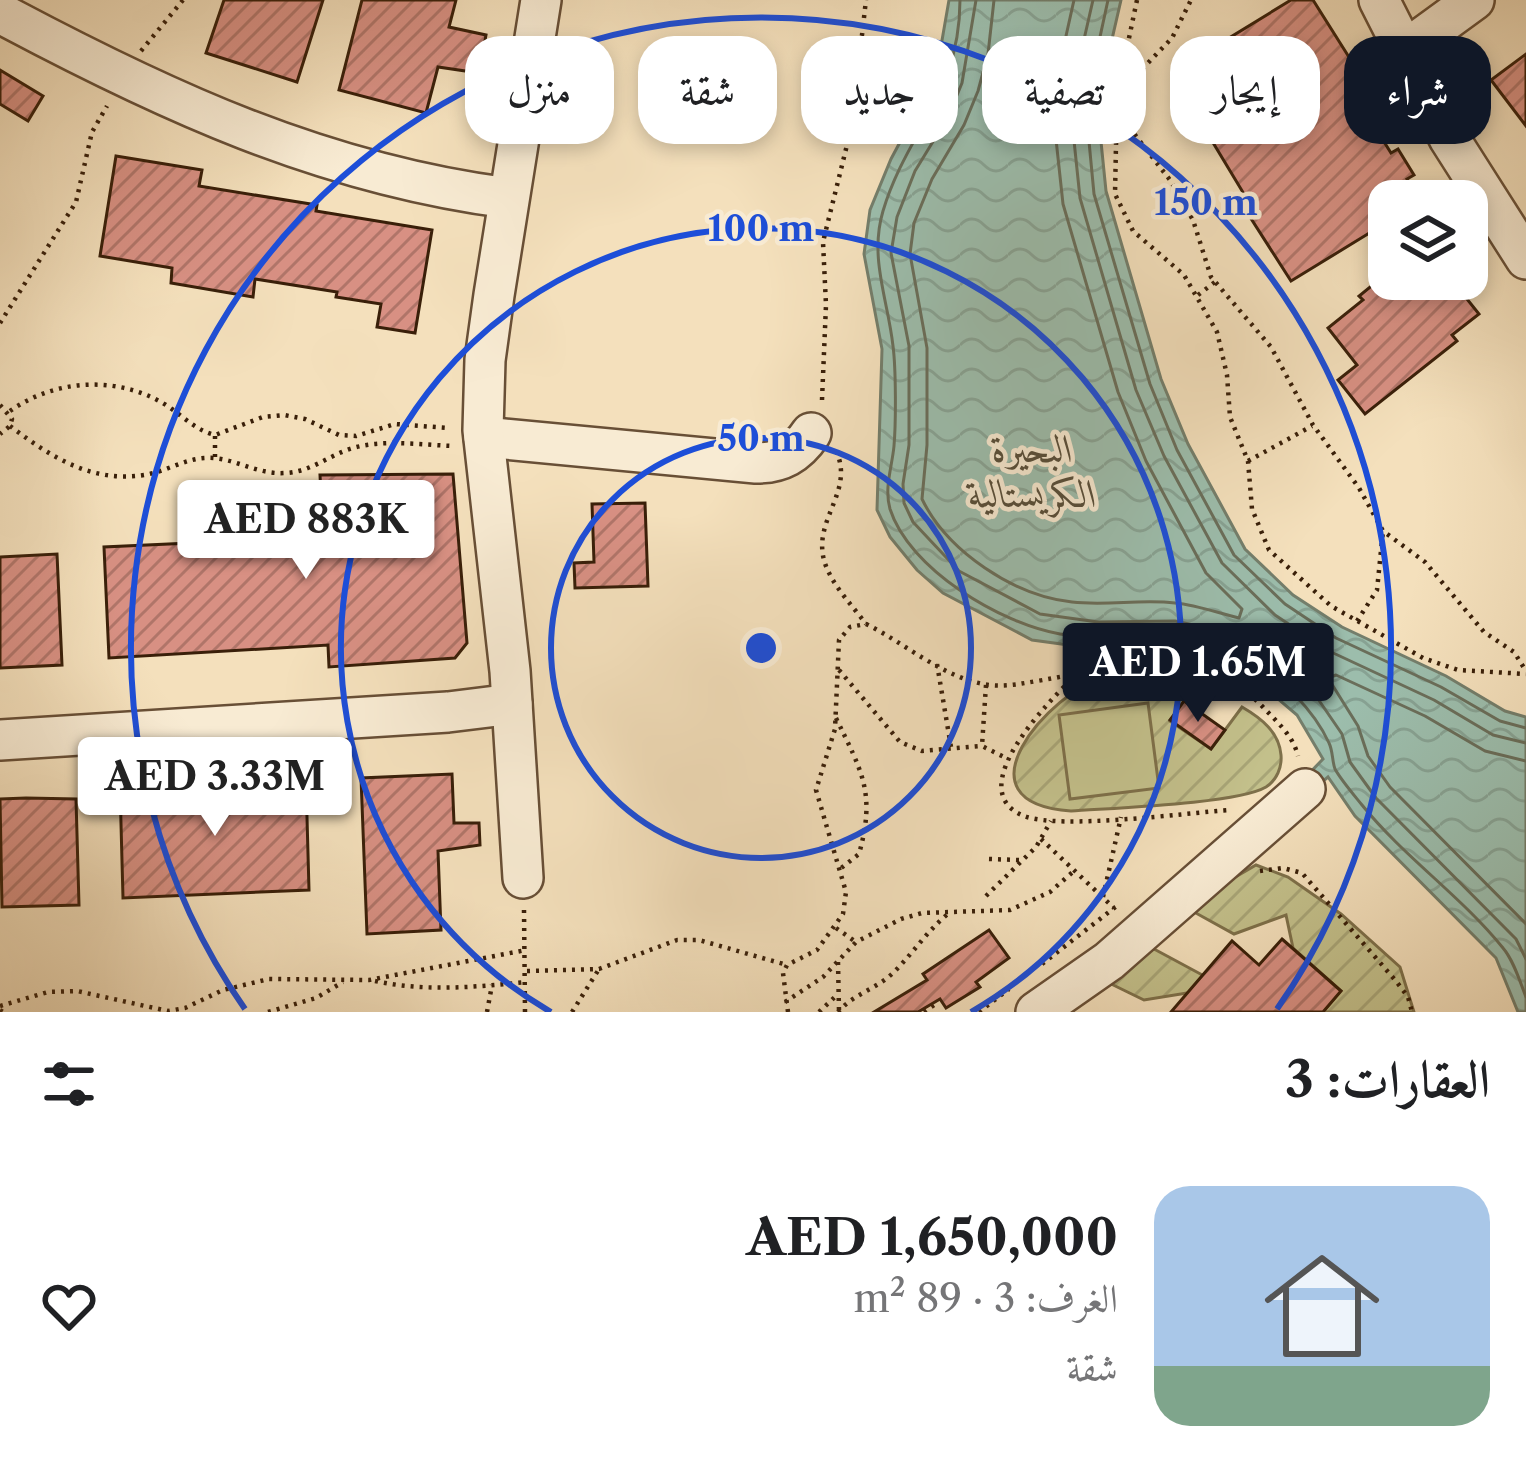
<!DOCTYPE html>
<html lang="ar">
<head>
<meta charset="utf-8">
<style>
	body { margin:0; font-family:"Libre Caslon Text",Amiri,serif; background:#f6f6f6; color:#202124; direction:rtl; height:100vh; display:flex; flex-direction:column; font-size:45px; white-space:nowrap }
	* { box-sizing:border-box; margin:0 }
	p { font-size:39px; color:#757577 }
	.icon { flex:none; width:66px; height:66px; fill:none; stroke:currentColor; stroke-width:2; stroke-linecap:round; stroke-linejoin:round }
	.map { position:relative; height:1012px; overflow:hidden; direction:ltr }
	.side { display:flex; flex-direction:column; background:#fff; flex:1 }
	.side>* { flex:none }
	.hud { position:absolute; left:36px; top:36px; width:1455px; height:108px; direction:rtl; display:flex; gap:24px }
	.tools { position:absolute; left:1368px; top:180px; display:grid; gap:24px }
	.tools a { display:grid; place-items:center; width:120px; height:120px; border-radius:24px; background:#fff; box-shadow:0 6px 18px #0003; font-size:60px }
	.price { position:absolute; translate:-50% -102px; padding:0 27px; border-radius:12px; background:#fff; color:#222; font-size:39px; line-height:78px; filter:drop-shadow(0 3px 6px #0008) }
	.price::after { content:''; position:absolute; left:50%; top:72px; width:36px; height:27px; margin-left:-18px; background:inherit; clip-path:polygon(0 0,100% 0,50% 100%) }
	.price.on { background:#111827; color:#fff }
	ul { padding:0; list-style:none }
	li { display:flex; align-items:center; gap:36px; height:300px; padding:0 36px }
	li span { display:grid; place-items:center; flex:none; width:336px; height:240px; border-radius:36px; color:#555 }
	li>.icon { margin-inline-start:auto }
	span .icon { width:144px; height:144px; fill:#fffc; stroke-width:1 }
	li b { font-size:51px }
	h2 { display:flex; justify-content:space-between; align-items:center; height:144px; padding:0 36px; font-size:51px }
	.tag { padding:0 42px; border-radius:36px; background:#fff; box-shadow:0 6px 18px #0003; font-size:42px; line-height:108px }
	.tag.on { background:#111827; color:#fff }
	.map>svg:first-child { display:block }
</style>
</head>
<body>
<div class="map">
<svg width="1526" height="1012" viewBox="0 0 1526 1012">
	<defs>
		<pattern id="garden-furrows" width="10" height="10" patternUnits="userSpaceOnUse" patternTransform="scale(3)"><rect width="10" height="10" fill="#c3c08b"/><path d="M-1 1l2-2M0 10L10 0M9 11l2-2" fill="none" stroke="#a8a577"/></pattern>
		<pattern id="water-waves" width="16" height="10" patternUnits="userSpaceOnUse" patternTransform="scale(3)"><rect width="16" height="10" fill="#9cbdac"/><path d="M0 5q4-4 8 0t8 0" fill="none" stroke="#87a293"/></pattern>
		<pattern id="building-hatch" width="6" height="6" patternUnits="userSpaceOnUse" patternTransform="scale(3)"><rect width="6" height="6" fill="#d89083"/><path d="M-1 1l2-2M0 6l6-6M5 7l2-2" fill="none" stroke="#b07569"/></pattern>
	</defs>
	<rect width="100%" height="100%" fill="#f4e0bc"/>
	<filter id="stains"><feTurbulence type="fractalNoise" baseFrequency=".00167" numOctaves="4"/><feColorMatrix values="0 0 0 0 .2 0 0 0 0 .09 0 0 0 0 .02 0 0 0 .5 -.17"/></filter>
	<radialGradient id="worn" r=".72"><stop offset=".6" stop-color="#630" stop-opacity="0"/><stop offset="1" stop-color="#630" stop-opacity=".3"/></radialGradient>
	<!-- garden -->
	<g fill="url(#garden-furrows)" stroke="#7e704a" stroke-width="3">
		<path d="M1147,671L1177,673L1187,681L1184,701L1170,721L1211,749L1242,707C1261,718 1279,732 1281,755C1282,767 1277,780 1266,787C1237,804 1111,808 1071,811C952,803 1047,694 1108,674C1120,670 1134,672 1147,671Z"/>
		<polygon points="1256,865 1288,877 1341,914 1400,967 1414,1012 1323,1012 1341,991 1293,948 1286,915 1234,934 1194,912 1220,886"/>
		<polygon points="1154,949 1234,992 1187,993 1144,1000 1107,982 1135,957"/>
	</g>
	<!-- pitch -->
	<polygon fill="#c3c08b" stroke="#7e704a" stroke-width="3" points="1148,703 1159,788 1070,799 1059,715"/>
	<!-- water -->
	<polygon fill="url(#water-waves)" stroke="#747e6b" stroke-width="3" points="949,0 1121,0 1107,61 1100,132 1106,191 1161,379 1188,444 1245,549 1293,595 1342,627 1446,676 1505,711 1526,717 1526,1012 1518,1012 1496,958 1355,816 1328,777 1309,793 1299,784 1323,759 1297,715 1245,671 1207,655 1170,647 1098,649 1032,640 943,593 917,570 890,537 877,510 882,349 864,254 870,210 891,159 936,75"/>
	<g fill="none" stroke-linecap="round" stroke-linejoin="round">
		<!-- shore -->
		<g stroke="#6a6e5a" stroke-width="3">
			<path d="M960,0C960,94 907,131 883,211C869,258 888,300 893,346C896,369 896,422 894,446C892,467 884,488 890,509C909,569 1001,624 1060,634C1129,646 1179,624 1248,659C1280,676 1314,710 1329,743C1333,751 1332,761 1335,769C1341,780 1354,795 1362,805C1404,857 1461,896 1503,948C1514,961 1520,982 1526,997"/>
			<polyline points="976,0 962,83 948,117 915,171 897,217 891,253 909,346 909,445 903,484 904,503 913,522 959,571 1040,614 1098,622 1175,621 1216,630 1260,649 1318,699 1342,734 1350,762 1376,798 1516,939 1526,959"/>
			<path d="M994,0L988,54L978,91L964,125L932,179L914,223L910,254L927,348V445L922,499C947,551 1014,596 1072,602C1106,606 1141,599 1175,603C1197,605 1218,613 1239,618L1242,609L1206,573L1146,461L1118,392L1063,204L1055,130L1062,54L1074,0"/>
			<polyline points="1093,0 1080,57 1073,131 1080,198 1136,390 1164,456 1222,563 1275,615 1329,651 1434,700 1493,735 1526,743"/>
			<polyline points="1108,0 1095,60 1088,131 1094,194 1150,384 1177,450 1234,555 1285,604 1336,638 1441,687 1500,721 1526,728"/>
			<polyline points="1526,761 1485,751 1425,716 1336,675 1328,678 1358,726 1368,756 1390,787 1526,924"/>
		</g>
	</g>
	<!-- building -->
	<g fill="url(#building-hatch)" stroke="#391f09" stroke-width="3">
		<polygon points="224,0 323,0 297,82 206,53"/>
		<polygon points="362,0 456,0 449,27 486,35 479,73 438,67 426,113 339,90"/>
		<polygon points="1291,0 1313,0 1376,100 1363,108 1391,153 1398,149 1414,175 1407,179 1420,201 1389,201 1389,221 1291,281 1241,203 1247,199 1206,131 1247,106 1211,49"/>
		<polygon points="1526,54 1526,126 1491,80"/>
		<polygon points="0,70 43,96 28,121 0,104"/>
		<polygon points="116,156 202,170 199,186 317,205 316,211 432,230 415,333 377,327 381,304 336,297 337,292 255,279 253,297 171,283 172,268 100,256"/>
		<polygon points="1380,279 1451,279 1479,314 1452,335 1457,341 1365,414 1338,380 1357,365 1328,328 1363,300 1359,296"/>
		<polygon points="453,474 467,643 455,658 329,667 328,645 109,658 104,547 323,537 320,475"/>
		<polygon points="645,503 648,586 575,588 574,563 594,562 592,504"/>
		<polygon points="57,554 62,665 0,668 0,557"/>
		<polygon points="1184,701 1225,730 1211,749 1170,720"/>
		<polygon points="452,774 454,823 479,823 480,845 438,851 441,930 367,934 361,778"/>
		<polygon points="256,780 306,781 309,890 123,898 120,787 230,786 230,781"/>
		<polygon points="26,798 76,799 79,905 2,907 0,799"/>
		<polygon points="989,930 1009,958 976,982 980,987 946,1008 940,999 918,1012 874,1012 927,980 923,974"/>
		<polygon points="1282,939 1341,991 1323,1012 1171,1012 1232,941 1259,965"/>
	</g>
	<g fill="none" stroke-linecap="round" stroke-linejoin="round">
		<!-- minor casing -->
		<g stroke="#684f36" stroke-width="44">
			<g id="minor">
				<polyline points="1379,0 1449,138 1526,259"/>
				<path d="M0,13C163,100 322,174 508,198"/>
				<polyline points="1404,51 1474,0"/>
				<path d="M484,437L756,463C781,463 797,454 811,433"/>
				<polyline points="0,740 448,712 512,704"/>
				<polyline points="523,878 510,671 483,430 485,360 494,295 541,0"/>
				<polyline points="1036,1012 1109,961 1305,789"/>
			</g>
		</g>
		<!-- path -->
		<g stroke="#391f09" stroke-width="4.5" stroke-dasharray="3 6" stroke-linecap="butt">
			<polyline points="1137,0 1117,95 1115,194 1133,231 1184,275 1217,332 1227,375 1230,417 1248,461 1252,509 1269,550 1331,606 1423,658 1458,670 1526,674"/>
			<polyline points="141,51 183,0"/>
			<polyline points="1117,95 1172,38 1191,0"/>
			<polyline points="1118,113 1170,180 1193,220 1211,277 1271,347 1313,425 1359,488 1383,531 1425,562 1484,632 1514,652 1526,671"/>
			<polyline points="1198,295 1215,282"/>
			<polyline points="0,323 76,202 92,132 107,106"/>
			<polyline points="822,400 826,305 823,242 847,145 849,81 862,35 866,0"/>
			<polyline points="0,405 12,419 10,426 0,434"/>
			<path d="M10,411C55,379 118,375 166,405C183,416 195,430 215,435L263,417L284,415L305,419L339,435L356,436L395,424L448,428"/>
			<path d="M10,426C51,457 91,483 144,475C165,472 184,459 205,458C232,456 256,475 285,473C311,472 329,455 353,448C384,439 422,445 454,446"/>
			<path d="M836,451C855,491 813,519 824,560C830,583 852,605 866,624"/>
			<polyline points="215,457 215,435"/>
			<polyline points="1248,461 1312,426"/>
			<polyline points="1357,621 1377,590 1383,531"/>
			<polyline points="937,664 951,747"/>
			<polyline points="839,670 900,742 922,751 982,746"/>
			<path d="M1077,674C1052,698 959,790 1024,816C1060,830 1185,813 1230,810"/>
			<polyline points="986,685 982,746 1008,759"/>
			<path d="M836,718C862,772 876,793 859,854L840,869"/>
			<polyline points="1041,839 1114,908"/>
			<polyline points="989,859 1019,860"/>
			<polyline points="1260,871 1283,868 1302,873 1396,981 1408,997 1412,1012"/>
			<polyline points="986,896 1036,847 1051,821"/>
			<polyline points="1103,897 1121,817"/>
			<polyline points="524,910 525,1012"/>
			<polyline points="836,928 856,942"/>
			<polyline points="838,962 839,1011"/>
			<polyline points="1042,964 1118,905"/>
			<polyline points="527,971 599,969 677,940 699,940 787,965"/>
			<path d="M375,981C426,992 475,987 527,982"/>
			<polyline points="785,1002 823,977 856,942 901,919 922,913 1010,910 1050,892 1075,870"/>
			<polyline points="0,1006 48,992 77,991 168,1011 185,1008 223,990 269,979 369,980 526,950"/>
			<polyline points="0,1010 3,1012"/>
			<polyline points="268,1012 316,998 343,982"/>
			<polyline points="487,1012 492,985"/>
			<polyline points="572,1012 599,969"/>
			<path d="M788,1012L783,973L787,965L817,950L843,914L846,892L816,790L835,729L839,640L850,627L866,624C905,643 944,679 989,685C1008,687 1024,683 1043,680C1116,667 1202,644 1261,705C1276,721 1293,735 1298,756"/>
			<polyline points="819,1012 838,994"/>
			<path d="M838,1012C853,994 877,989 894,972C914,952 927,931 949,913"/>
			<polyline points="924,1012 937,1003"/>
			<polyline points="979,1012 1009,989"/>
		</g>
		<!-- minor -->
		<use href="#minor" stroke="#f8ebd3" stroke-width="39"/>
	</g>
	<!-- distance rings -->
	<g fill="none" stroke="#1d4ed8" stroke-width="6">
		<circle cx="761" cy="648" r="210"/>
		<path d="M551 1012A420 420 0 1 1 971 1012"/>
		<path d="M245 1009A630 630 0 1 1 1277 1009"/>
	</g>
	<g text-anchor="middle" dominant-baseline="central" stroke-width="9" stroke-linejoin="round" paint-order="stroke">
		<!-- water labels -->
		<g font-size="39" font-style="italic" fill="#574e3a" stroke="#f8ebd3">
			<text x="1033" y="448">البحيرة<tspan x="1033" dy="45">الكريستالية</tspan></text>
		</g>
	</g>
	<circle cx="761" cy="648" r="18" fill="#1d4ed8" stroke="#f8ebd3" stroke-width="6"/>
	<g font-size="36" text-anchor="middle" font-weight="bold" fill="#1d4ed8" stroke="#f8ebd3" stroke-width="9" stroke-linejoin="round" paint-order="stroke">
		<text x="1206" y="215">150 m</text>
		<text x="761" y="241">100 m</text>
		<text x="761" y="451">50 m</text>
	</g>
	<rect width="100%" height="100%" filter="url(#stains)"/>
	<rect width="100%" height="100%" fill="url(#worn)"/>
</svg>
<div class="tools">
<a><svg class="icon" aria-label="layers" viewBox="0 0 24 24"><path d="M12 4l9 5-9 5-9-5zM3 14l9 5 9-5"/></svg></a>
</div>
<b class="price" style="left:306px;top:582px">AED 883K</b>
<b class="price on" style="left:1198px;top:725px">AED 1.65M</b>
<b class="price" style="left:215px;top:839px">AED 3.33M</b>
<div class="hud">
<a class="tag on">شراء</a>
<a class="tag">إيجار</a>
<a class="tag">تصفية</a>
<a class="tag">جديد</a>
<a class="tag">شقة</a>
<a class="tag">منزل</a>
</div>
</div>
<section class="side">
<h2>العقارات: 3<svg class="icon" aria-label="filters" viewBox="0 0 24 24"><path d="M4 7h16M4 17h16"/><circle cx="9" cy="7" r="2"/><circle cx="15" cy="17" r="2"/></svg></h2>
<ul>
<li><span style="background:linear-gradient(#a9c7e8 75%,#7fa58c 0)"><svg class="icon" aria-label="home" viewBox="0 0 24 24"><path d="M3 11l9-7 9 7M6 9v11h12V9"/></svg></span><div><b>AED 1,650,000</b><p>الغرف: 3 · 89 m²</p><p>شقة</p></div><svg class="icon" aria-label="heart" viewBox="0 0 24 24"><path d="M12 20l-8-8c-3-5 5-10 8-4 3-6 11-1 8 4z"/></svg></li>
</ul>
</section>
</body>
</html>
